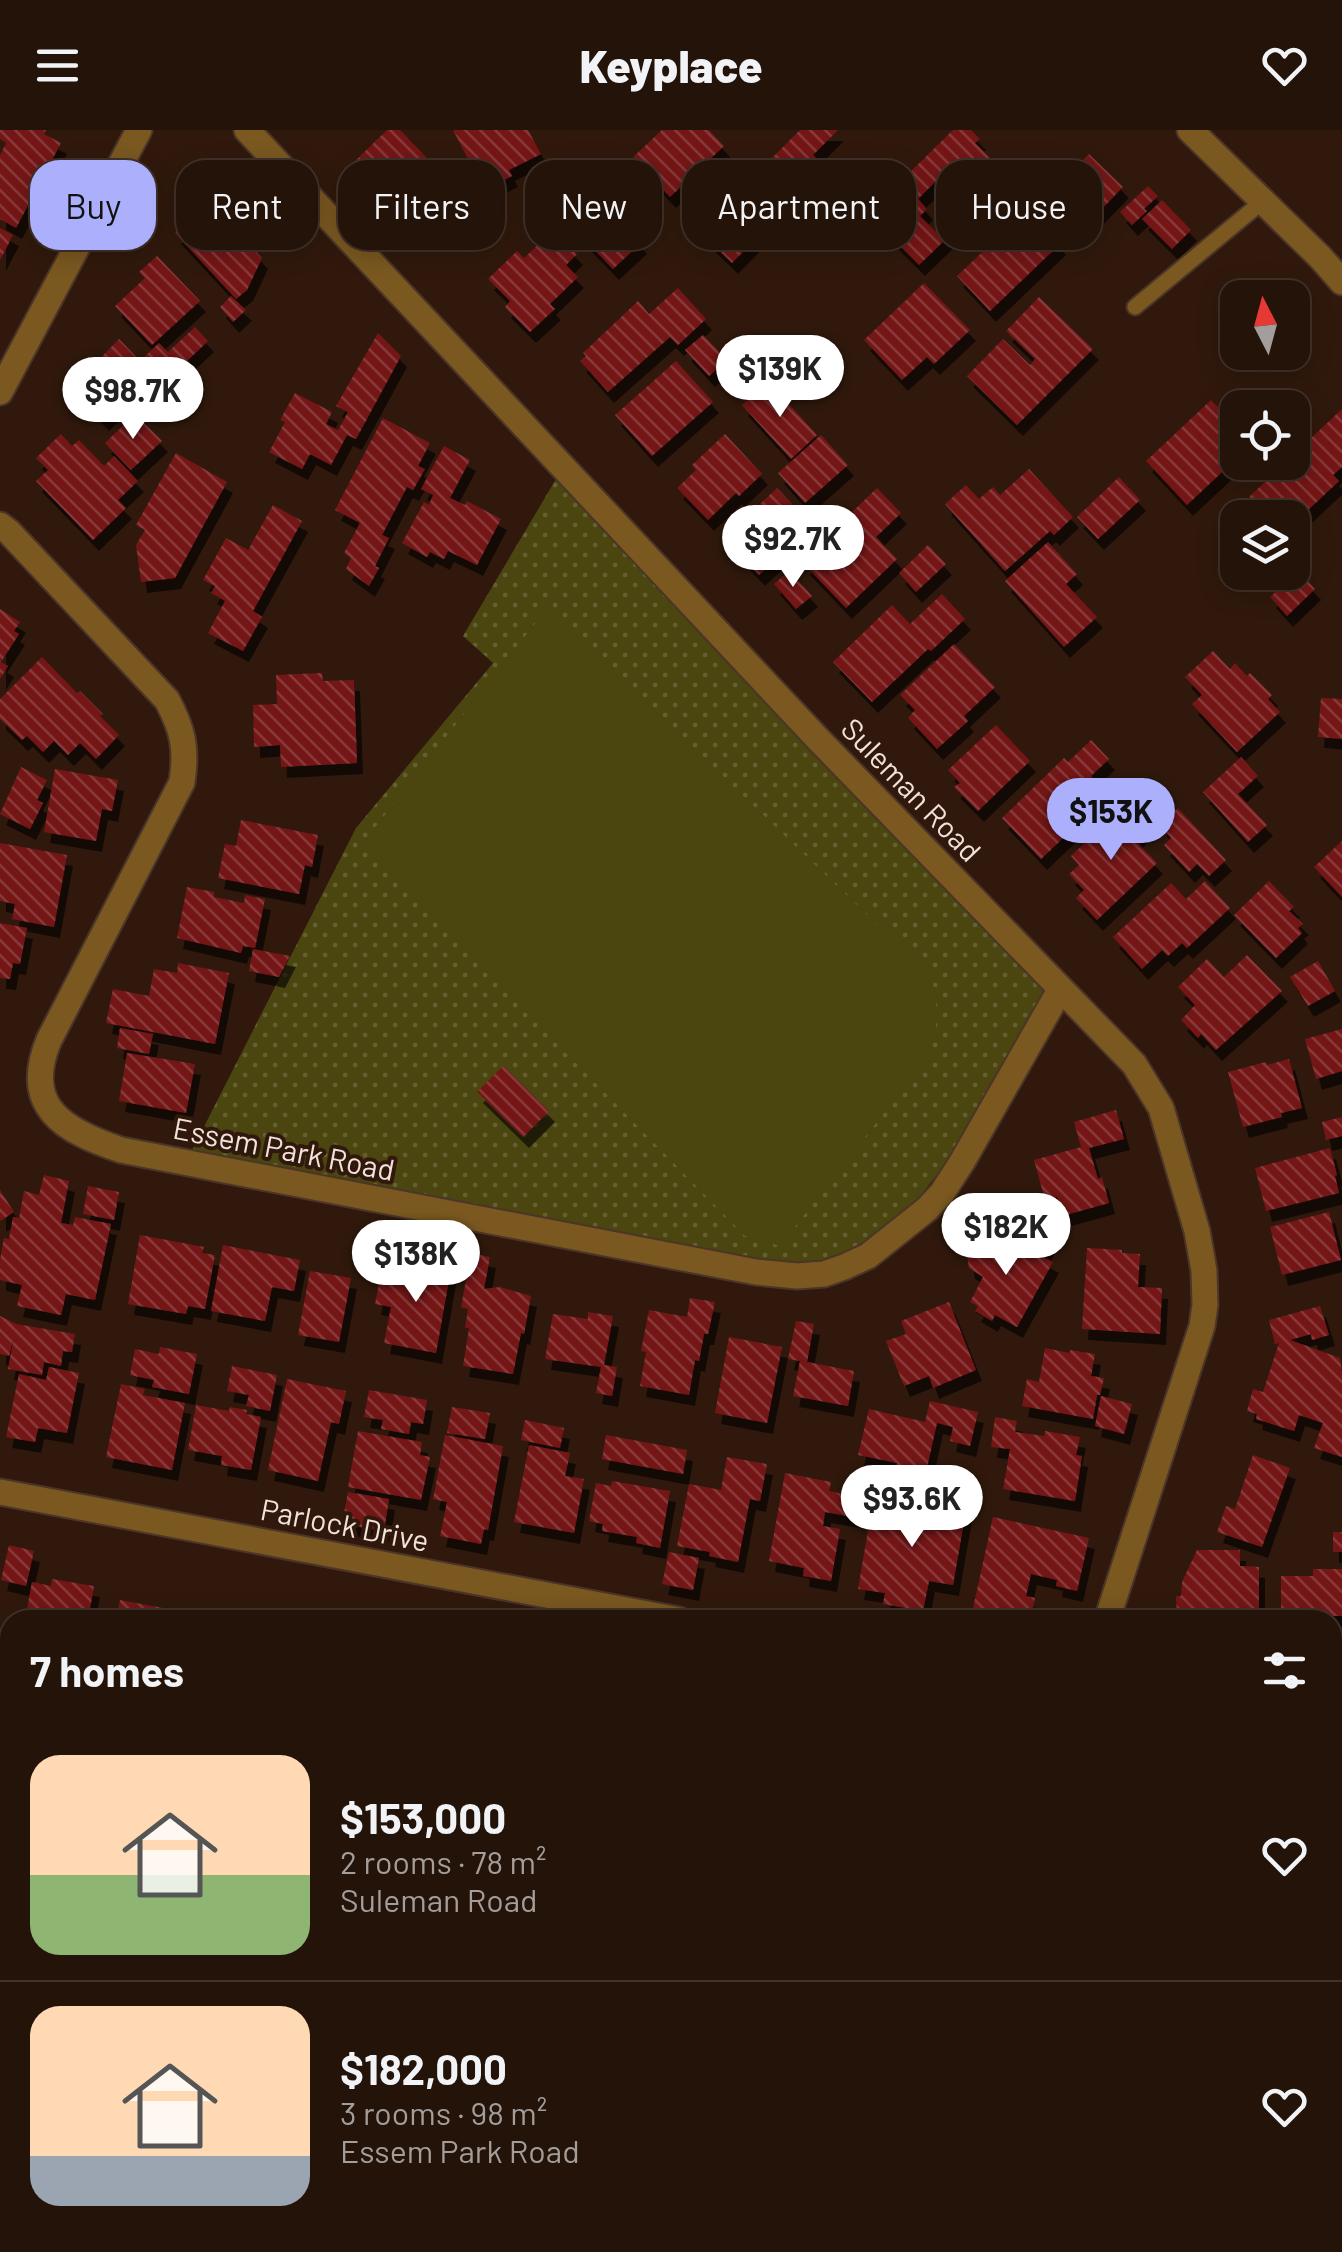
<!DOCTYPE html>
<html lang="en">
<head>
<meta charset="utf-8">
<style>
	body { margin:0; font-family:Barlow,sans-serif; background:#302017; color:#f1f3f6; height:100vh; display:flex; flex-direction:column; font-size:38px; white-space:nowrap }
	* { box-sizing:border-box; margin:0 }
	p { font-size:32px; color:#a39e9c }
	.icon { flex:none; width:55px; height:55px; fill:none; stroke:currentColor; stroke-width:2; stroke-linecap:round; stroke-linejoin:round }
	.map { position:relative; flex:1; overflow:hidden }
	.drawer { position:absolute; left:0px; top:1480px; width:1342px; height:642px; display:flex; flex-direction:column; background:#241309; border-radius:30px 30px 0 0; box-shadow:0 5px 25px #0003,0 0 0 2px #41322a }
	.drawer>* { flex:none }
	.guide { position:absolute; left:30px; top:30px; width:1282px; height:90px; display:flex; gap:20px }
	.needle { width:65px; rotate:354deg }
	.buttons { position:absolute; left:1220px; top:150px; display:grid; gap:20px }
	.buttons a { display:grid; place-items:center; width:90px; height:90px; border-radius:20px; background:#241309; box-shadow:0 5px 25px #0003,0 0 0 2px #41322a; font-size:50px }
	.price { position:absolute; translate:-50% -85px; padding:0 22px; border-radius:35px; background:#fff; color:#222; font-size:32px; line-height:65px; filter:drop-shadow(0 2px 5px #0008) }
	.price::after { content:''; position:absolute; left:50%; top:60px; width:30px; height:22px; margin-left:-15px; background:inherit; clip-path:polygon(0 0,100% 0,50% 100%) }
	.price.active { background:#acaffb; color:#111 }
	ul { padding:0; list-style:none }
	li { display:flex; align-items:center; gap:30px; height:250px; padding:0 30px }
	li+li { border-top:2px solid #41322a }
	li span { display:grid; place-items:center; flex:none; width:280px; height:200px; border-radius:30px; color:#555 }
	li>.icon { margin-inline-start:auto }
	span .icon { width:120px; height:120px; fill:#fffc; stroke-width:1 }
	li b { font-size:42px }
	h2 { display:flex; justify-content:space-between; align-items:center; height:120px; padding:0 30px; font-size:42px }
	.chip { padding:0 35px; border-radius:30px; background:#241309; box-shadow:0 5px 25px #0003,0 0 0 2px #41322a; font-size:35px; line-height:90px }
	.chip.active { background:#acaffb; color:#111 }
	header { display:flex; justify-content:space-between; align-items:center; height:130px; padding:0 30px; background:#241309; font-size:45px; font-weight:800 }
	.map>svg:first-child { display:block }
</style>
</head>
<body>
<header><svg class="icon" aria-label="menu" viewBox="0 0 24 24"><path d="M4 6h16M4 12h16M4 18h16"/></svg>Keyplace<svg class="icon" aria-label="heart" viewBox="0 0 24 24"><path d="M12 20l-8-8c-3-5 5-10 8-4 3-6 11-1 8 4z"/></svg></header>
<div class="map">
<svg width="1342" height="2122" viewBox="0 0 1342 2122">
	<defs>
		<pattern id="grass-dots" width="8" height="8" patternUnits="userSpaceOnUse" patternTransform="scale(2.5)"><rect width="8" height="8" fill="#4b4510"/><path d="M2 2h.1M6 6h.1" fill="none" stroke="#656032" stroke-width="1.8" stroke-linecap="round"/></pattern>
		<pattern id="building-back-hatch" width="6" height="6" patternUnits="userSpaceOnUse" patternTransform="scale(2.5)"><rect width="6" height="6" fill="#741619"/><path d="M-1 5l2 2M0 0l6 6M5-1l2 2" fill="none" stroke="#88383a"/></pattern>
		<filter id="shadow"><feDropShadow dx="6" dy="11" stdDeviation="0" flood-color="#0009"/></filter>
	</defs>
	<rect width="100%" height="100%" fill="#30190c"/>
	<!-- grass -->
	<path fill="url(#grass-dots)" d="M562,339L1055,859C1018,921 983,984 939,1042C925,1060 911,1079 893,1094C867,1117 831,1134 796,1138L188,1028L356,698L493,533L463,506Z"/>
	<!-- pitch -->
	<path fill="#4b4510" d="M547,478L931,846C939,873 938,897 930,924L780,1116L745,1106L362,714Z"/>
	<!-- building -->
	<g fill="url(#building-back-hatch)" fill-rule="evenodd" filter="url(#shadow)">
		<polygon points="0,0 46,0 44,4 61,13 16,98 0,89 0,25 6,13 0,9"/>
		<polygon points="387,0 400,0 455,57 417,94 355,31"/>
		<polygon points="453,0 528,0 541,24 509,40 512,46 484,60"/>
		<polygon points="662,0 709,0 724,16 670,67 655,51 634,71 615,51 637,31 633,27"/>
		<polygon points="800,0 838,0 813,25 816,28 796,49 800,54 785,69 790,74 732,133 699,101"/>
		<polygon points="953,0 971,0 980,9 975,13 1000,38 982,56 986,60 956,90 939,73 956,57 943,44 918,69 927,79 920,86 936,102 941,96 950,105 919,135 873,89 906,58 900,52"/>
		<polygon points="1089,24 1123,57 1091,90 1057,56"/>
		<polygon points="597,48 615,68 581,99 562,78"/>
		<polygon points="1148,56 1158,66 1144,79 1147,81 1132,95 1120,82"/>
		<polygon points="1162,70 1191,100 1172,119 1142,89"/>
		<polygon points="205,73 228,99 231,95 262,128 247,160 236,169 175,103"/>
		<polygon points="1027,80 1060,114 990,181 957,146"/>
		<polygon points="612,82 641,113 613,139 583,108"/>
		<polygon points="0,98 13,105 0,130"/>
		<polygon points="553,100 577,124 566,135 578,147 550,174 555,179 530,202 505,177 510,171 488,149 517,121 524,128"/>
		<polygon points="157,126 200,171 152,215 115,176 145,148 139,142"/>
		<polygon points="924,153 970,200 934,234 927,227 902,250 864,210"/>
		<polygon points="678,158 706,189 678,215 670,207 608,262 580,231 586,226 583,223 638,171 649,184"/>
		<polygon points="231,166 246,180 233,192 220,177"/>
		<polygon points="1039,167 1093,219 1017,295 967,246 1003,209 1030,235 1035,229 1006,201"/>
		<polygon points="195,197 208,211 167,250 144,227 159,213 168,222"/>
		<polygon points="378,203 401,226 356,309 347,305 331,335 310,324 302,339 269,322 285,292 280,290 295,263 332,282 326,294 338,300 348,282 336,276"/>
		<polygon points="703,205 727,230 709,246 685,220"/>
		<polygon points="119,209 152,243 103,290 72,257"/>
		<polygon points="676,231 713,272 652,326 615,285"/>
		<polygon points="768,251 817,305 791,329 742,275"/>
		<polygon points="1211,270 1238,297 1238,327 1187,375 1146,331"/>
		<polygon points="1342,279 1342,337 1333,345 1339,351 1292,395 1292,388 1268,388 1249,367 1286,332 1292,332 1292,326"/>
		<polygon points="135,284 162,311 131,340 105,313"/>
		<polygon points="383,288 430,313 418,336 425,339 413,360 407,357 382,405 389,408 375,436 379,438 369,456 346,439 351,428 344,423 360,393 335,380"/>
		<polygon points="61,304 72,316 79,310 104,336 114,326 138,351 118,370 126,378 93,410 36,351 48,340 36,328"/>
		<polygon points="725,304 762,344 739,366 736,363 708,390 677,358 696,340 692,335"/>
		<polygon points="821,305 848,335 805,373 778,343"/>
		<polygon points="444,316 470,330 450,368 465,375 467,371 501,389 477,435 448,421 444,429 430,422 427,427 402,413 424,372 429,375 433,365 421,359"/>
		<polygon points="176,323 227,352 175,448 141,452 136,415 145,400 136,395"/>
		<polygon points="1029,339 1073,387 1054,405 1050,401 1005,441 945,374 966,355 979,369 993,357 1000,365"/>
		<polygon points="1119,347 1140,370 1098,409 1077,387"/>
		<polygon points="777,358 812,395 759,445 724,408"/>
		<polygon points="877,358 901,383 876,407 897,429 846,478 804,434 832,407 836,412 859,390 852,382"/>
		<polygon points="273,375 302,391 253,481 262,487 243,521 208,503 225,471 211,463 215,456 203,450 226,408 248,420"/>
		<polygon points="1048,412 1077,444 1066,454 1097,487 1064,517 1005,451"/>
		<polygon points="928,415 946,434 916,462 899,443"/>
		<polygon points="789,441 812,466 796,479 774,454"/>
		<polygon points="1298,441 1315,459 1287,486 1270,467"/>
		<polygon points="942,464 965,489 931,521 928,519 872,572 833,532 892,475 910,494"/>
		<polygon points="0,479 20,492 14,501 19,504 1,532 8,536 0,549"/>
		<polygon points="954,514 995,557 964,586 968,591 937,619 908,588 915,580 900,565"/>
		<polygon points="1213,521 1230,539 1235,533 1247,546 1250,543 1272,565 1268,569 1280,582 1237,622 1192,574 1202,565 1185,547"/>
		<polygon points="42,527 77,563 80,561 103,584 100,586 119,605 96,629 80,613 68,625 54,611 43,622 27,606 22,610 0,589 0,569"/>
		<polygon points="322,543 323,551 354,550 357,633 281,637 280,615 254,617 253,575 277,574 276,545"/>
		<polygon points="1321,568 1342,569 1342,609 1318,607"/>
		<polygon points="996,595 1030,631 978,681 954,657 960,653 948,640"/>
		<polygon points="1091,610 1109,629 1091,646 1101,657 1096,661 1099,665 1076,687 1080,692 1041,729 1002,688 1064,628 1068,632"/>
		<polygon points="1241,627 1258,646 1238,664 1267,695 1248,712 1203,662"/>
		<polygon points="21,637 47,650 37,670 43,673 30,699 0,684"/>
		<polygon points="55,639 118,650 112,681 102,679 96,711 44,702"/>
		<polygon points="1123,676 1145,699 1134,709 1157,733 1097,790 1076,768 1084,760 1069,744 1079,735 1071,726"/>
		<polygon points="1178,678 1226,730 1209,746 1197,734 1189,742 1164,715 1171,708 1160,695"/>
		<polygon points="241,690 318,705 312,737 305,735 299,764 218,748 225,714 236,716"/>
		<polygon points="1342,711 1342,767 1314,737"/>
		<polygon points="0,713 67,725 54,797 12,789 15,774 0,771"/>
		<polygon points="1205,751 1230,778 1187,818 1182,813 1168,826 1162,820 1142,839 1113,807 1171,753 1186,769"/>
		<polygon points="1269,751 1294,777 1289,781 1303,794 1298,798 1302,803 1276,828 1234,785"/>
		<polygon points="187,757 214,762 214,767 244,773 245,765 265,769 255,818 243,816 241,823 177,808"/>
		<polygon points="0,793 27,798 20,834 13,833 10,849 0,848"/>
		<polygon points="253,819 290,826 279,847 249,841"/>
		<polygon points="1247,825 1282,861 1216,920 1201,904 1198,908 1181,890 1195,875 1178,857 1207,829 1224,847"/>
		<polygon points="1318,831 1335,861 1308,876 1290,847"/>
		<polygon points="178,833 229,843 215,914 106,893 113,859 149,866 154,839 177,843"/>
		<polygon points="120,898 153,904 149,924 117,918"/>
		<polygon points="1342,899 1342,941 1316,949 1305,909"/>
		<polygon points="127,923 195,934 186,983 119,971"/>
		<polygon points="1289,929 1302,978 1281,983 1282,987 1243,997 1228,942 1266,932 1267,935"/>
		<polygon points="503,936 549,981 523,1007 477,962"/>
		<polygon points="1116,980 1124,1009 1089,1018 1098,1049 1102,1047 1109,1073 1062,1086 1057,1067 1045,1070 1034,1030 1081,1017 1074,992"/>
		<polygon points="1342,987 1342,1006 1326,1010 1322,992"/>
		<polygon points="1330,1018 1337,1045 1335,1046 1339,1063 1266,1081 1255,1038"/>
		<polygon points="44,1045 69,1051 61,1093 73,1095 75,1087 111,1094 95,1170 66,1164 61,1185 17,1176 22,1155 0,1150 0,1130 4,1108 9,1109 13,1087 19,1088 24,1061 39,1065"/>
		<polygon points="88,1056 119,1062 114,1090 83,1084"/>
		<polygon points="0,1060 14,1082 0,1091"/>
		<polygon points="1015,1068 1060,1092 1043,1124 1025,1114 1032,1102 1004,1087"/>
		<polygon points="1329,1082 1341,1130 1282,1145 1270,1097"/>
		<polygon points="991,1099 1053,1132 1017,1197 995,1185 992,1191 975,1181 978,1176 970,1172 983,1147 969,1138 967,1126 970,1122 979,1121"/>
		<polygon points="140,1105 204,1117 202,1123 215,1125 205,1179 188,1176 186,1184 128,1174"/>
		<polygon points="223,1115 300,1130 294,1161 272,1157 265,1191 211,1181"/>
		<polygon points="1087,1118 1122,1120 1122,1123 1140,1124 1138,1157 1162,1158 1160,1204 1082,1199"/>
		<polygon points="471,1123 490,1127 484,1159 500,1157 531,1166 524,1204 521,1203 513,1244 463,1236 469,1198 465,1198 468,1179 461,1177"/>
		<polygon points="412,1129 452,1133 436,1223 384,1213 391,1177 375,1174 380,1148 407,1154"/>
		<polygon points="310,1141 351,1148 339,1212 298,1205"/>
		<polygon points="690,1168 715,1172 708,1204 704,1204 699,1231 695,1230 689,1265 640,1256 646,1222 641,1221 649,1180 687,1187"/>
		<polygon points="949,1172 976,1240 933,1258 929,1246 904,1256 886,1211 906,1204 901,1191"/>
		<polygon points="1320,1176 1329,1205 1312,1210 1311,1204 1290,1210 1340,1228 1342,1243 1342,1327 1314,1318 1323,1293 1299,1285 1294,1301 1256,1289 1257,1284 1247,1281 1253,1259 1263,1262 1279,1213 1275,1214 1269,1190"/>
		<polygon points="588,1182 613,1186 604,1235 617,1237 612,1266 596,1263 601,1237 545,1229 553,1184 588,1189"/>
		<polygon points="0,1186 16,1194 75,1204 72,1222 63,1221 61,1236 44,1232 42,1245 8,1239 14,1207 9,1226 0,1224"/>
		<polygon points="796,1191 814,1194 807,1232 854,1241 848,1276 793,1266 800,1231 788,1229"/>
		<polygon points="729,1207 782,1217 767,1293 715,1283"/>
		<polygon points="160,1217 197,1224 189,1264 152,1257 154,1250 130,1245 135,1219 159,1224"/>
		<polygon points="1045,1218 1070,1223 1070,1220 1095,1224 1091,1246 1104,1248 1100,1265 1097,1265 1093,1289 1022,1276 1027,1249 1039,1252"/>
		<polygon points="232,1236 277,1245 270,1281 246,1276 249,1265 227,1261"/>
		<polygon points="49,1237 79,1243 67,1303 38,1298 35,1312 6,1307 19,1244 46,1250"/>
		<polygon points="287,1249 346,1261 339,1294 331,1292 318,1351 268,1340"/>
		<polygon points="121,1254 145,1259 143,1265 185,1273 172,1340 106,1327"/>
		<polygon points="369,1260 427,1270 423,1294 411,1292 409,1304 381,1299 383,1290 364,1287"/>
		<polygon points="1101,1266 1132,1274 1124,1304 1095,1296"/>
		<polygon points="930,1271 978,1282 970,1316 950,1311 953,1297 937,1293 924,1351 894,1344 897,1333 858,1325 869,1279 925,1292"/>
		<polygon points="196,1275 229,1281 230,1277 247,1280 246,1284 261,1287 251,1340 221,1335 222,1326 188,1320"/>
		<polygon points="452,1277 490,1283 485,1309 447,1303"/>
		<polygon points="995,1287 1017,1291 1015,1302 1044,1306 1045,1301 1080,1307 1076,1325 1082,1326 1075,1371 1003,1359 1010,1319 991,1317"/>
		<polygon points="525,1290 564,1298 560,1318 521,1310"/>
		<polygon points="358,1301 422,1312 420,1325 430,1327 421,1370 348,1357"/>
		<polygon points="445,1305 503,1316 488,1400 484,1399 481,1414 440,1406 447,1372 433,1369"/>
		<polygon points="606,1305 687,1320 683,1344 602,1329"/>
		<polygon points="529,1315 570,1323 565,1346 584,1349 574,1403 514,1392"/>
		<polygon points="1253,1325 1290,1338 1262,1417 1217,1402 1226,1376 1235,1379"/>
		<polygon points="727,1327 767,1334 760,1371 750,1369 738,1432 709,1426 710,1422 677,1416 689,1354 721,1360"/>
		<polygon points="785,1343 831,1352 829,1361 848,1365 849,1356 870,1360 865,1389 825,1382 823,1396 840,1399 831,1451 803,1446 804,1438 769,1431"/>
		<polygon points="612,1351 670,1361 660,1418 636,1413 637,1407 602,1401 603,1394 589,1391 596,1353 611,1356"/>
		<polygon points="348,1362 389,1369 384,1401 342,1394"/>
		<path d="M918,1366L967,1374L953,1455L929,1451L923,1481L883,1474L885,1463L858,1459L873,1371L916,1379ZM914,1386L940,1391L938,1401L913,1397Z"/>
		<polygon points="993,1387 1089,1408 1077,1461 1056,1456 1057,1450 1031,1444 1026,1466 1035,1468 1032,1481 1022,1490 997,1490 999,1484 973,1478"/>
		<rect x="1333" y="1402" width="9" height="20"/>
		<polygon points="9,1415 34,1421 26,1456 1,1450"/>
		<polygon points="1197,1420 1240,1420 1240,1436 1259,1437 1259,1489 1177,1490 1176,1466 1181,1466 1182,1452"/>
		<polygon points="669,1422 699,1428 693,1460 662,1454"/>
		<polygon points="1313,1439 1342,1439 1342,1486 1328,1486 1328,1490 1281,1490 1281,1446 1313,1446"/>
		<polygon points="52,1449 94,1456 88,1490 25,1490 32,1452 51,1456"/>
		<polygon points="120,1470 180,1481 178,1490 116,1490"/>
		<polygon points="10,1522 10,1595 0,1601 0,1529"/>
		<rect x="1332" y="1701" width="10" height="41"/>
		<rect x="1332" y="1745" width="10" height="95"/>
		<polygon points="10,1903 10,1980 8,1977 0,1982 0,1910"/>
		<polygon points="10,2002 10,2039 0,2023 0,2009"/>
		<polygon points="1342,2002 1342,2046 1332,2049 1332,2005"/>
		<polygon points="25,2112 72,2112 56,2122 31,2122"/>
		<polygon points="314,2112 359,2112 365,2122 306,2122 304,2119"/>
		<polygon points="392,2112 448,2112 433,2122 399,2122"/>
		<polygon points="616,2112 745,2112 757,2122 627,2122"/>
		<polygon points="888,2112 957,2112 949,2122 881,2122"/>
		<polygon points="967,2112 1002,2112 993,2122 977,2122"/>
		<polygon points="1097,2112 1158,2112 1161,2122 1100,2122"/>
		<polygon points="1171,2112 1236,2112 1239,2122 1174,2122"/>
	</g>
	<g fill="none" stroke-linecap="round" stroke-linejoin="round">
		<!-- lane casing -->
		<g stroke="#4b3529" stroke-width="19">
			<polyline id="lane" points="1135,177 1263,71"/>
		</g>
		<!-- street casing -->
		<g stroke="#4b3529" stroke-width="29">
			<g id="street">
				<polyline points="247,0 816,607 1134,934 1161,978 1197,1101 1204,1141 1205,1175 1202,1196 1107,1490"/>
				<polyline points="1190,0 1320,127 1342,152"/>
				<polyline points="0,262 139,0"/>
				<path d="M0,395L9,402L167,570C183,600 187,618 182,652L49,910C21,977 64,1001 121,1020L756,1142L797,1146L824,1144L844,1137L868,1126L927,1079L942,1063L962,1032L1060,860"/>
				<polyline points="0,1362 679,1490"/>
				<polyline points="1332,1578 1342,1578"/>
				<polyline points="0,1736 10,1752"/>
				<polyline points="142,2122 157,2112"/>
				<polyline points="794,2122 802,2112"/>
			</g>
		</g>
		<!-- lane -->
		<use href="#lane" stroke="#7a5820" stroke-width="15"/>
		<!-- street -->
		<use href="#street" stroke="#7a5820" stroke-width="25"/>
	</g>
	<g text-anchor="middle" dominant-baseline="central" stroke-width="8" stroke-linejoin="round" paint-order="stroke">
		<!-- street labels -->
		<g font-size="30" fill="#f2e2d9" stroke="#30190c">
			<text transform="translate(912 659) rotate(46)">Suleman Road</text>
			<text transform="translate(284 1018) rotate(11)">Essem Park Road</text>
			<text transform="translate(345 1394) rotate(11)">Parlock Drive</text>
		</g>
	</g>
</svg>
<div class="buttons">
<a><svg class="needle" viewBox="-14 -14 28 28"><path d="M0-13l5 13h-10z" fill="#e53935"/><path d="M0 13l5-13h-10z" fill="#a39e9c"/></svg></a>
<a><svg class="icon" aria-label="locate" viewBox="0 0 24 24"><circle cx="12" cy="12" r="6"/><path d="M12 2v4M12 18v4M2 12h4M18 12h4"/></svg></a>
<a><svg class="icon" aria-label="layers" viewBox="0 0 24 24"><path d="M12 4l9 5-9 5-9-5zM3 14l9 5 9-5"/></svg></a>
</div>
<b class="price" style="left:780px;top:290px">$139K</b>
<b class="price" style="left:133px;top:312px">$98.7K</b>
<b class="price" style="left:793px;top:460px">$92.7K</b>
<b class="price active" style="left:1111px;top:733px">$153K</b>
<b class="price" style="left:1006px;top:1148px">$182K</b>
<b class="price" style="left:416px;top:1175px">$138K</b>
<b class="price" style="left:912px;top:1420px">$93.6K</b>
<div class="guide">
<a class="chip active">Buy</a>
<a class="chip">Rent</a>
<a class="chip">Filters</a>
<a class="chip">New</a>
<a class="chip">Apartment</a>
<a class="chip">House</a>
</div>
<section class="drawer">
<h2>7 homes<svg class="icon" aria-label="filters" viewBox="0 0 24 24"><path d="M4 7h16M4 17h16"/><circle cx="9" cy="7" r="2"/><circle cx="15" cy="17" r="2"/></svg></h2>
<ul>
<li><span style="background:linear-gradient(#ffd9b3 60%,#8fb573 0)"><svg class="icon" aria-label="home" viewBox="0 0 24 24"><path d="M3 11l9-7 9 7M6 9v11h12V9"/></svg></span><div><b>$153,000</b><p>2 rooms · 78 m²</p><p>Suleman Road</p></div><svg class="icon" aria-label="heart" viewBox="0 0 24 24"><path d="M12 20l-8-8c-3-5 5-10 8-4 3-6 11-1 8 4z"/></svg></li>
<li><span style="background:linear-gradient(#ffd9b3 75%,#9aa5b1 0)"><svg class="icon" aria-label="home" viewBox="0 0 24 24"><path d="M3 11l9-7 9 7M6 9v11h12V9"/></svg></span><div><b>$182,000</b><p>3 rooms · 98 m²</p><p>Essem Park Road</p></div><svg class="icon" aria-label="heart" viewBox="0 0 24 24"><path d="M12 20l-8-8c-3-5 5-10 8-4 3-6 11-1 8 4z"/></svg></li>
</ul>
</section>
</div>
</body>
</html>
